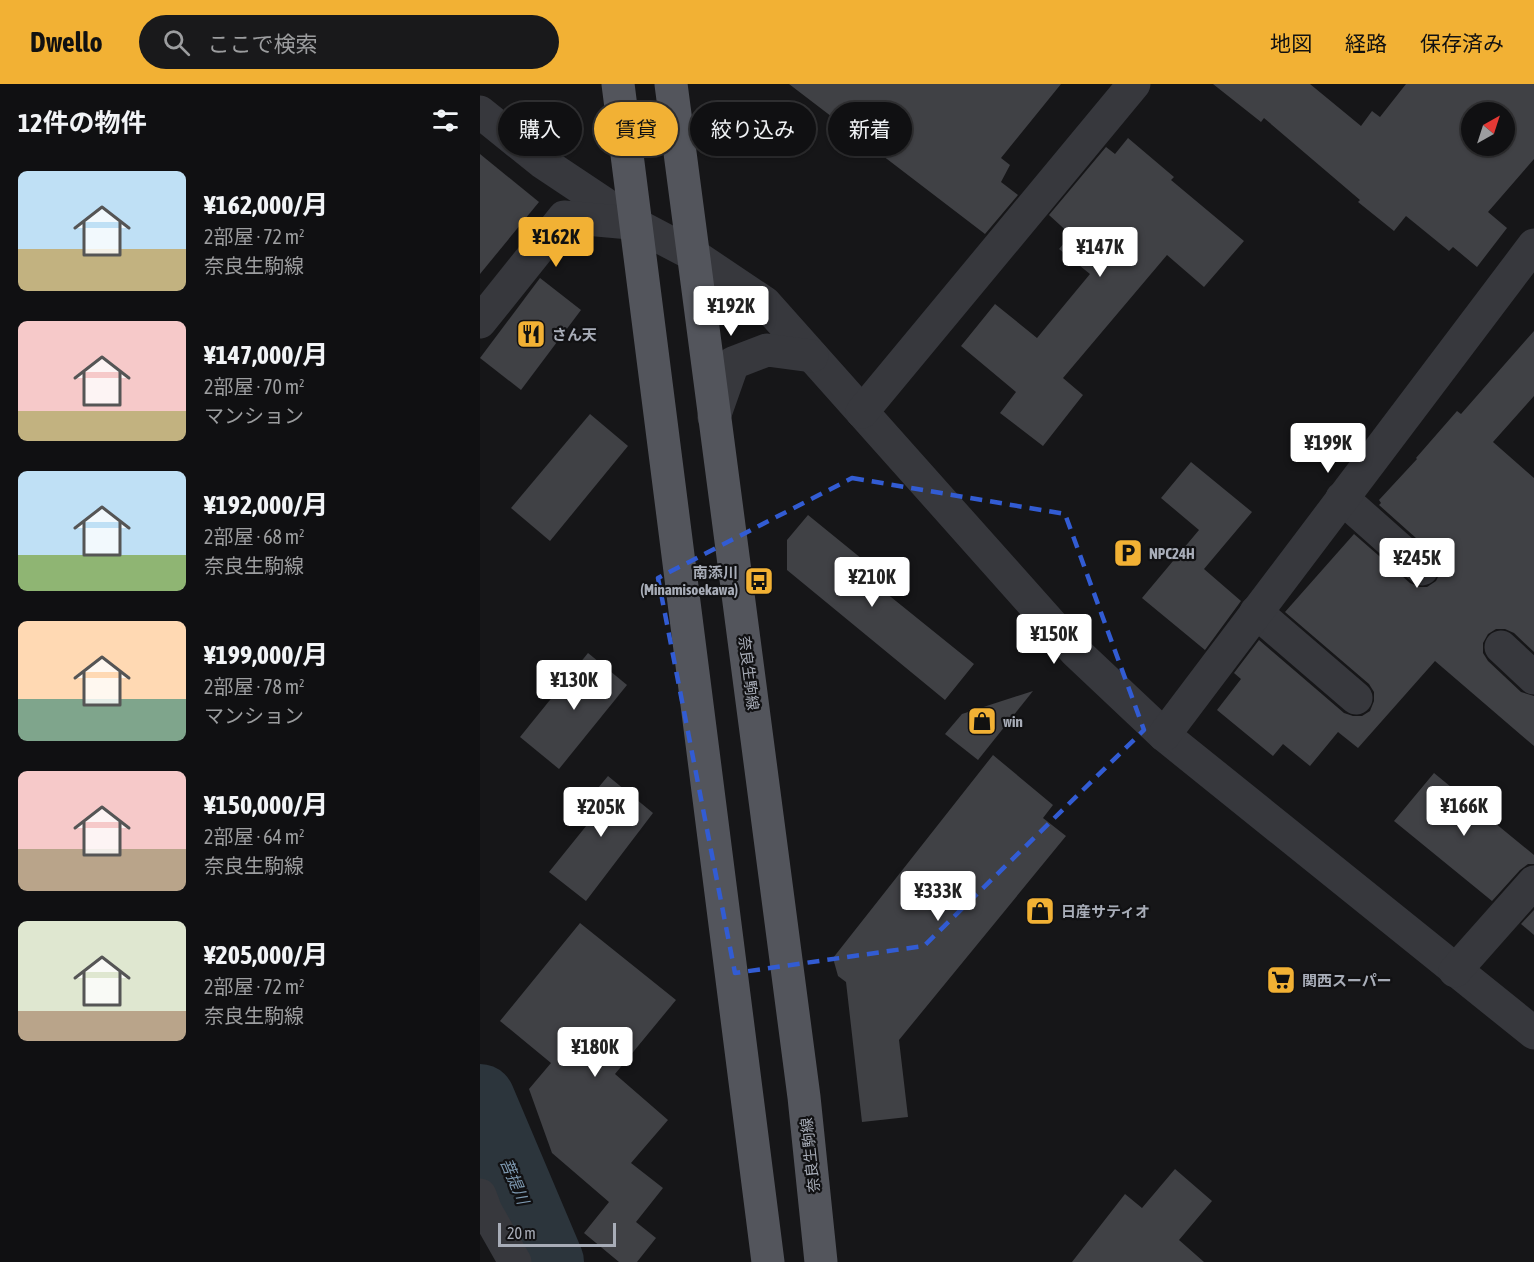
<!DOCTYPE html>
<html lang="ja">
<head>
<meta charset="utf-8">
<style>
	body { margin:0; font-family:"Asap Condensed","Noto Sans JP",sans-serif; background:#19191b; color:#f1f3f6; height:100vh; display:flex; flex-direction:column; font-size:22px; white-space:nowrap }
	* { box-sizing:border-box; margin:0 }
	p { font-size:20px; color:#9c9d9f }
	.icon { flex:none; width:33px; height:33px; fill:none; stroke:currentColor; stroke-width:2; stroke-linecap:round; stroke-linejoin:round }
	.map { position:relative; flex:1; overflow:hidden }
	.panel { display:flex; flex-direction:column; background:#101012; width:480px }
	.panel>* { flex:none }
	.guide { position:absolute; left:18px; top:18px; width:570px; height:54px; display:flex; gap:12px }
	.needle { width:39px; rotate:39deg }
	.fabs { position:absolute; left:981px; top:18px; display:grid; gap:12px }
	.fabs a { display:grid; place-items:center; width:54px; height:54px; border-radius:50%; background:#101012; box-shadow:0 2px 4px #0004,0 0 0 2px #303032; font-size:30px }
	.scale { position:absolute; left:18px; bottom:15px; width:118px; box-sizing:border-box; padding-left:6px; border:3px solid #a8adb8; border-top:0; font-size:16px; line-height:21px; white-space:nowrap; color:#a8adb8; -webkit-text-stroke:4px #111113; paint-order:stroke }
	.price { position:absolute; translate:-50% -51px; padding:0 14px; border-radius:6px; background:#fff; color:#222; font-size:20px; line-height:39px; filter:drop-shadow(0 2px 3px #0008) }
	.price::after { content:''; position:absolute; left:50%; top:36px; width:18px; height:14px; margin-left:-9px; background:inherit; clip-path:polygon(0 0,100% 0,50% 100%) }
	.price.on { background:#f2b134; color:#111 }
	ul { padding:0; list-style:none }
	li { display:flex; align-items:center; gap:18px; height:150px; padding:0 18px }
	li span { display:grid; place-items:center; flex:none; width:168px; height:120px; border-radius:9px; color:#555 }
	li>.icon { margin-inline-start:auto }
	span .icon { width:72px; height:72px; fill:#fffc; stroke-width:1 }
	li b { font-size:26px }
	h2 { display:flex; justify-content:space-between; align-items:center; height:72px; padding:0 18px; font-size:26px }
	.chip { padding:0 21px; border-radius:27px; background:#101012; box-shadow:0 2px 4px #0004,0 0 0 2px #303032; font-size:21px; line-height:54px }
	.chip.on { background:#f2b134; color:#111 }
	header { display:flex; align-items:center; gap:36px; box-sizing:border-box; height:84px; padding:0 30px; background:#f2b134; color:#111 }
	header strong { font-size:28px }
	nav { display:flex; gap:33px; margin-inline-start:auto; font-size:21px }
	.search { width:420px; height:54px; background:#19191b; display:flex; align-items:center; gap:15px; box-sizing:border-box; padding:0 21px; border-radius:33px; color:#9c9d9f; font-size:22px }
	main { display:flex; flex:1; min-height:0 }
	.map>svg:first-child { display:block }
</style>
</head>
<body>
<header>
<strong>Dwello</strong>
<div class="search"><svg class="icon" aria-label="search" viewBox="0 0 24 24"><circle cx="10" cy="10" r="6"/><path d="M15 15l6 6"/></svg>ここで検索</div>
<nav><a>地図</a><a>経路</a><a>保存済み</a></nav>
</header>
<main>
<section class="panel">
<h2>12件の物件<svg class="icon" aria-label="filters" viewBox="0 0 24 24"><path d="M4 7h16M4 17h16"/><circle cx="9" cy="7" r="2"/><circle cx="15" cy="17" r="2"/></svg></h2>
<ul>
<li><span style="background:linear-gradient(#bfe0f5 65%,#c2b280 0)"><svg class="icon" aria-label="home" viewBox="0 0 24 24"><path d="M3 11l9-7 9 7M6 9v11h12V9"/></svg></span><div><b>¥162,000/月</b><p>2部屋 · 72 m²</p><p>奈良生駒線</p></div></li>
<li><span style="background:linear-gradient(#f6c9c9 75%,#c2b280 0)"><svg class="icon" aria-label="home" viewBox="0 0 24 24"><path d="M3 11l9-7 9 7M6 9v11h12V9"/></svg></span><div><b>¥147,000/月</b><p>2部屋 · 70 m²</p><p>マンション</p></div></li>
<li><span style="background:linear-gradient(#bfe0f5 70%,#8fb573 0)"><svg class="icon" aria-label="home" viewBox="0 0 24 24"><path d="M3 11l9-7 9 7M6 9v11h12V9"/></svg></span><div><b>¥192,000/月</b><p>2部屋 · 68 m²</p><p>奈良生駒線</p></div></li>
<li><span style="background:linear-gradient(#ffd9b3 65%,#7fa58c 0)"><svg class="icon" aria-label="home" viewBox="0 0 24 24"><path d="M3 11l9-7 9 7M6 9v11h12V9"/></svg></span><div><b>¥199,000/月</b><p>2部屋 · 78 m²</p><p>マンション</p></div></li>
<li><span style="background:linear-gradient(#f6c9c9 65%,#b9a48a 0)"><svg class="icon" aria-label="home" viewBox="0 0 24 24"><path d="M3 11l9-7 9 7M6 9v11h12V9"/></svg></span><div><b>¥150,000/月</b><p>2部屋 · 64 m²</p><p>奈良生駒線</p></div></li>
<li><span style="background:linear-gradient(#dfe7d0 75%,#b9a48a 0)"><svg class="icon" aria-label="home" viewBox="0 0 24 24"><path d="M3 11l9-7 9 7M6 9v11h12V9"/></svg></span><div><b>¥205,000/月</b><p>2部屋 · 72 m²</p><p>奈良生駒線</p></div></li>
</ul>
</section>
<div class="map">
<svg width="1054" height="1178" viewBox="0 0 1054 1178">
	<rect width="100%" height="100%" fill="#161618"/>
	<g fill="none" stroke-linecap="round" stroke-linejoin="round">
		<!-- river -->
		<polyline stroke="#2c353c" stroke-width="70" points="0,1015 69,1178"/>
	</g>
	<!-- building -->
	<g fill="#404145" fill-rule="evenodd">
		<polygon points="309,0 581,0 521,74 530,81 521,98 538,111 505,150"/>
		<path d="M733,0H830L881,42L892,27L900,33L926,0H1054V75L1008,128L1027,144L997,183L973,163L969,167L926,132L914,147L878,118L880,116L784,34L781,38ZM992,28H1024V62H992Z"/>
		<polygon points="648,54 694,93 691,96 764,157 724,203 687,171 583,294 603,311 563,362 520,329 536,308 481,262 515,220 557,254 610,190 579,165 591,151 569,131 626,63 635,70"/>
		<polygon points="0,70 59,118 0,190"/>
		<polygon points="60,194 101,226 41,306 0,274"/>
		<polygon points="1054,247 1054,312 1013,358 1054,394 1054,568 1034,549 1025,545 1016,545 1008,550 1003,559 1003,569 1008,577 1041,608 1054,612 1054,662 955,577 878,664 858,648 830,682 803,660 793,672 737,626 761,595 754,589 779,556 864,629 873,632 882,632 890,627 894,617 894,608 889,600 805,528 874,450 930,499 939,503 947,503 956,497 960,489 960,480 955,471 899,421 901,419 899,416 937,375 936,374 977,327 981,330"/>
		<polygon points="110,330 148,362 70,457 31,424"/>
		<polygon points="711,378 772,428 724,485 761,517 725,566 662,514 719,446 681,414"/>
		<polygon points="328,431 387,479 380,488 494,580 465,616 307,486 307,456"/>
		<polygon points="108,569 147,601 79,685 40,653"/>
		<polygon points="553,607 498,676 465,650 482,630"/>
		<polygon points="513,671 573,721 563,734 586,752 419,956 428,1033 382,1038 366,898 358,892 353,874"/>
		<polygon points="954,689 1054,771 1054,780 1048,780 1040,786 1012,817 914,737"/>
		<polygon points="128,692 173,729 106,817 69,788 115,731 103,722"/>
		<polygon points="1054,826 1054,851 1041,840"/>
		<polygon points="100,839 196,916 135,990 188,1036 151,1079 183,1104 156,1138 176,1154 157,1178 139,1178 104,1149 129,1118 72,1069 49,1005 71,979 20,937"/>
		<polygon points="695,1085 732,1117 699,1156 724,1178 592,1178 645,1110 662,1124"/>
	</g>
	<g fill="none" stroke-linecap="round" stroke-linejoin="round">
		<!-- minor -->
		<g stroke="#37383d" stroke-width="33">
			<polyline points="0,28 62,78 155,140 212,170 285,219 596,568 684,651 1054,949"/>
			<polyline points="0,238 84,133 150,139"/>
			<polyline points="382,328 654,0"/>
			<polyline points="234,333 253,279 287,266 332,272"/>
			<polyline points="862,414 942,485"/>
			<polyline points="776,528 876,614"/>
			<polyline points="1021,563 1054,594"/>
			<polyline points="684,651 1054,161"/>
			<polyline points="975,887 1054,798"/>
			<polyline points="0,1111 6,1127 35,1178"/>
		</g>
		<!-- major -->
		<g stroke="#53555c" stroke-width="33">
			<polyline points="138,0 288,1178"/>
			<polyline points="191,0 324,1013 341,1178"/>
		</g>
	</g>
	<!-- marked area -->
	<path fill="none" stroke="#325cd3" stroke-width="4.5" stroke-dasharray="12 8" stroke-linejoin="round" d="M372,394L585,430L664,646L444,862L255,889L178,494Z"/>
	<!-- icons -->
	<defs>
		<g id="restaurant-square" transform="scale(1.5)"><rect x="-9" y="-9" width="18" height="18" rx="4" fill="#f2b134" stroke="#111113"/><path d="M-5-6h1v4h1v-4h1v4h1v-4h1v5L-1.5 .5V6h-2V.5L-5-1ZM5-6V6H3V1.5H1.5Q1.5-4 5-6Z" fill="#111"/></g>
		<g id="parking-square" transform="scale(1.5)"><rect x="-9" y="-9" width="18" height="18" rx="4" fill="#f2b134" stroke="#111113"/><path d="M-3.5-5.5H1a3.5 3.5 0 0 1 0 7H-1V5.5H-3.5ZM-1-3.4V-.6H.8a1.4 1.4 0 0 0 0-2.8Z" fill="#111"/></g>
		<g id="bus-square" transform="scale(1.5)"><rect x="-9" y="-9" width="18" height="18" rx="4" fill="#f2b134" stroke="#111113"/><path d="M-5-6H5V4H4V6H2V4H-2V6H-4V4H-5ZM-3.5-4V0h7V-4ZM-3.5 1.2v1.5H-2V1.2ZM2 1.2v1.5H3.5V1.2Z" fill="#111"/></g>
		<g id="shop-square" transform="scale(1.5)"><rect x="-9" y="-9" width="18" height="18" rx="4" fill="#f2b134" stroke="#111113"/><path d="M-5-2.5h2.3a2.7 3.5 0 0 1 5.4 0H5L5.5 6h-11ZM-1.5-2.5h3a1.5 2.3 0 0 0-3 0Z" fill="#111"/></g>
		<g id="supermarket-square" transform="scale(1.5)"><rect x="-9" y="-9" width="18" height="18" rx="4" fill="#f2b134" stroke="#111113"/><path d="M-6-5.5h2.5l.6 2H6L4.5 2H-2.5L-4.4-4H-6ZM-1.5 3.2a1.3 1.3 0 1 0 .1 0ZM3 3.2a1.3 1.3 0 1 0 .1 0Z" fill="#111"/></g>
	</defs>
	<g fill-rule="evenodd">
		<use href="#restaurant-square" x="51" y="250"/>
		<use href="#parking-square" x="648" y="469"/>
		<use href="#bus-square" x="279" y="497"/>
		<use href="#shop-square" x="502" y="637"/>
		<use href="#shop-square" x="560" y="827"/>
		<use href="#supermarket-square" x="801" y="896"/>
	</g>
	<g text-anchor="middle" dominant-baseline="central" stroke-width="4.5" stroke-linejoin="round" paint-order="stroke">
		<!-- poi labels -->
		<g font-size="15" font-weight="bold" fill="#a8adb8" stroke="#111113" text-anchor="start">
			<text x="72" y="250">さん天</text>
			<text x="669" y="469">NPC24H</text>
			<text x="258" y="488" text-anchor="end">南添川<tspan x="258" dy="17">(Minamisoekawa)</tspan></text>
			<text x="523" y="637">win</text>
			<text x="581" y="827">日産サティオ</text>
			<text x="822" y="896">関西スーパー</text>
		</g>
		<!-- street labels -->
		<g font-size="15" fill="#a8adb8" stroke="#111113">
			<text transform="translate(269 589) rotate(83)">奈良生駒線</text>
			<text transform="translate(330 1071) rotate(-96)">奈良生駒線</text>
		</g>
		<!-- water labels -->
		<g font-size="16" font-style="italic" fill="#7f9bb3" stroke="#111113">
			<text transform="translate(35 1097) rotate(67)">菩提川</text>
		</g>
	</g>
</svg>
<div class="fabs">
<a><svg class="needle" viewBox="-14 -14 28 28"><path d="M0-13l5 13h-10z" fill="#e53935"/><path d="M0 13l5-13h-10z" fill="#9c9d9f"/></svg></a>
</div>
<div class="scale">20 m</div>
<b class="price on" style="left:76px;top:184px">¥162K</b>
<b class="price" style="left:620px;top:194px">¥147K</b>
<b class="price" style="left:251px;top:253px">¥192K</b>
<b class="price" style="left:848px;top:390px">¥199K</b>
<b class="price" style="left:937px;top:505px">¥245K</b>
<b class="price" style="left:392px;top:524px">¥210K</b>
<b class="price" style="left:574px;top:581px">¥150K</b>
<b class="price" style="left:94px;top:627px">¥130K</b>
<b class="price" style="left:984px;top:753px">¥166K</b>
<b class="price" style="left:121px;top:754px">¥205K</b>
<b class="price" style="left:458px;top:838px">¥333K</b>
<b class="price" style="left:115px;top:994px">¥180K</b>
<div class="guide">
<a class="chip">購入</a>
<a class="chip on">賃貸</a>
<a class="chip">絞り込み</a>
<a class="chip">新着</a>
</div>
</div>
</main>
</body>
</html>
